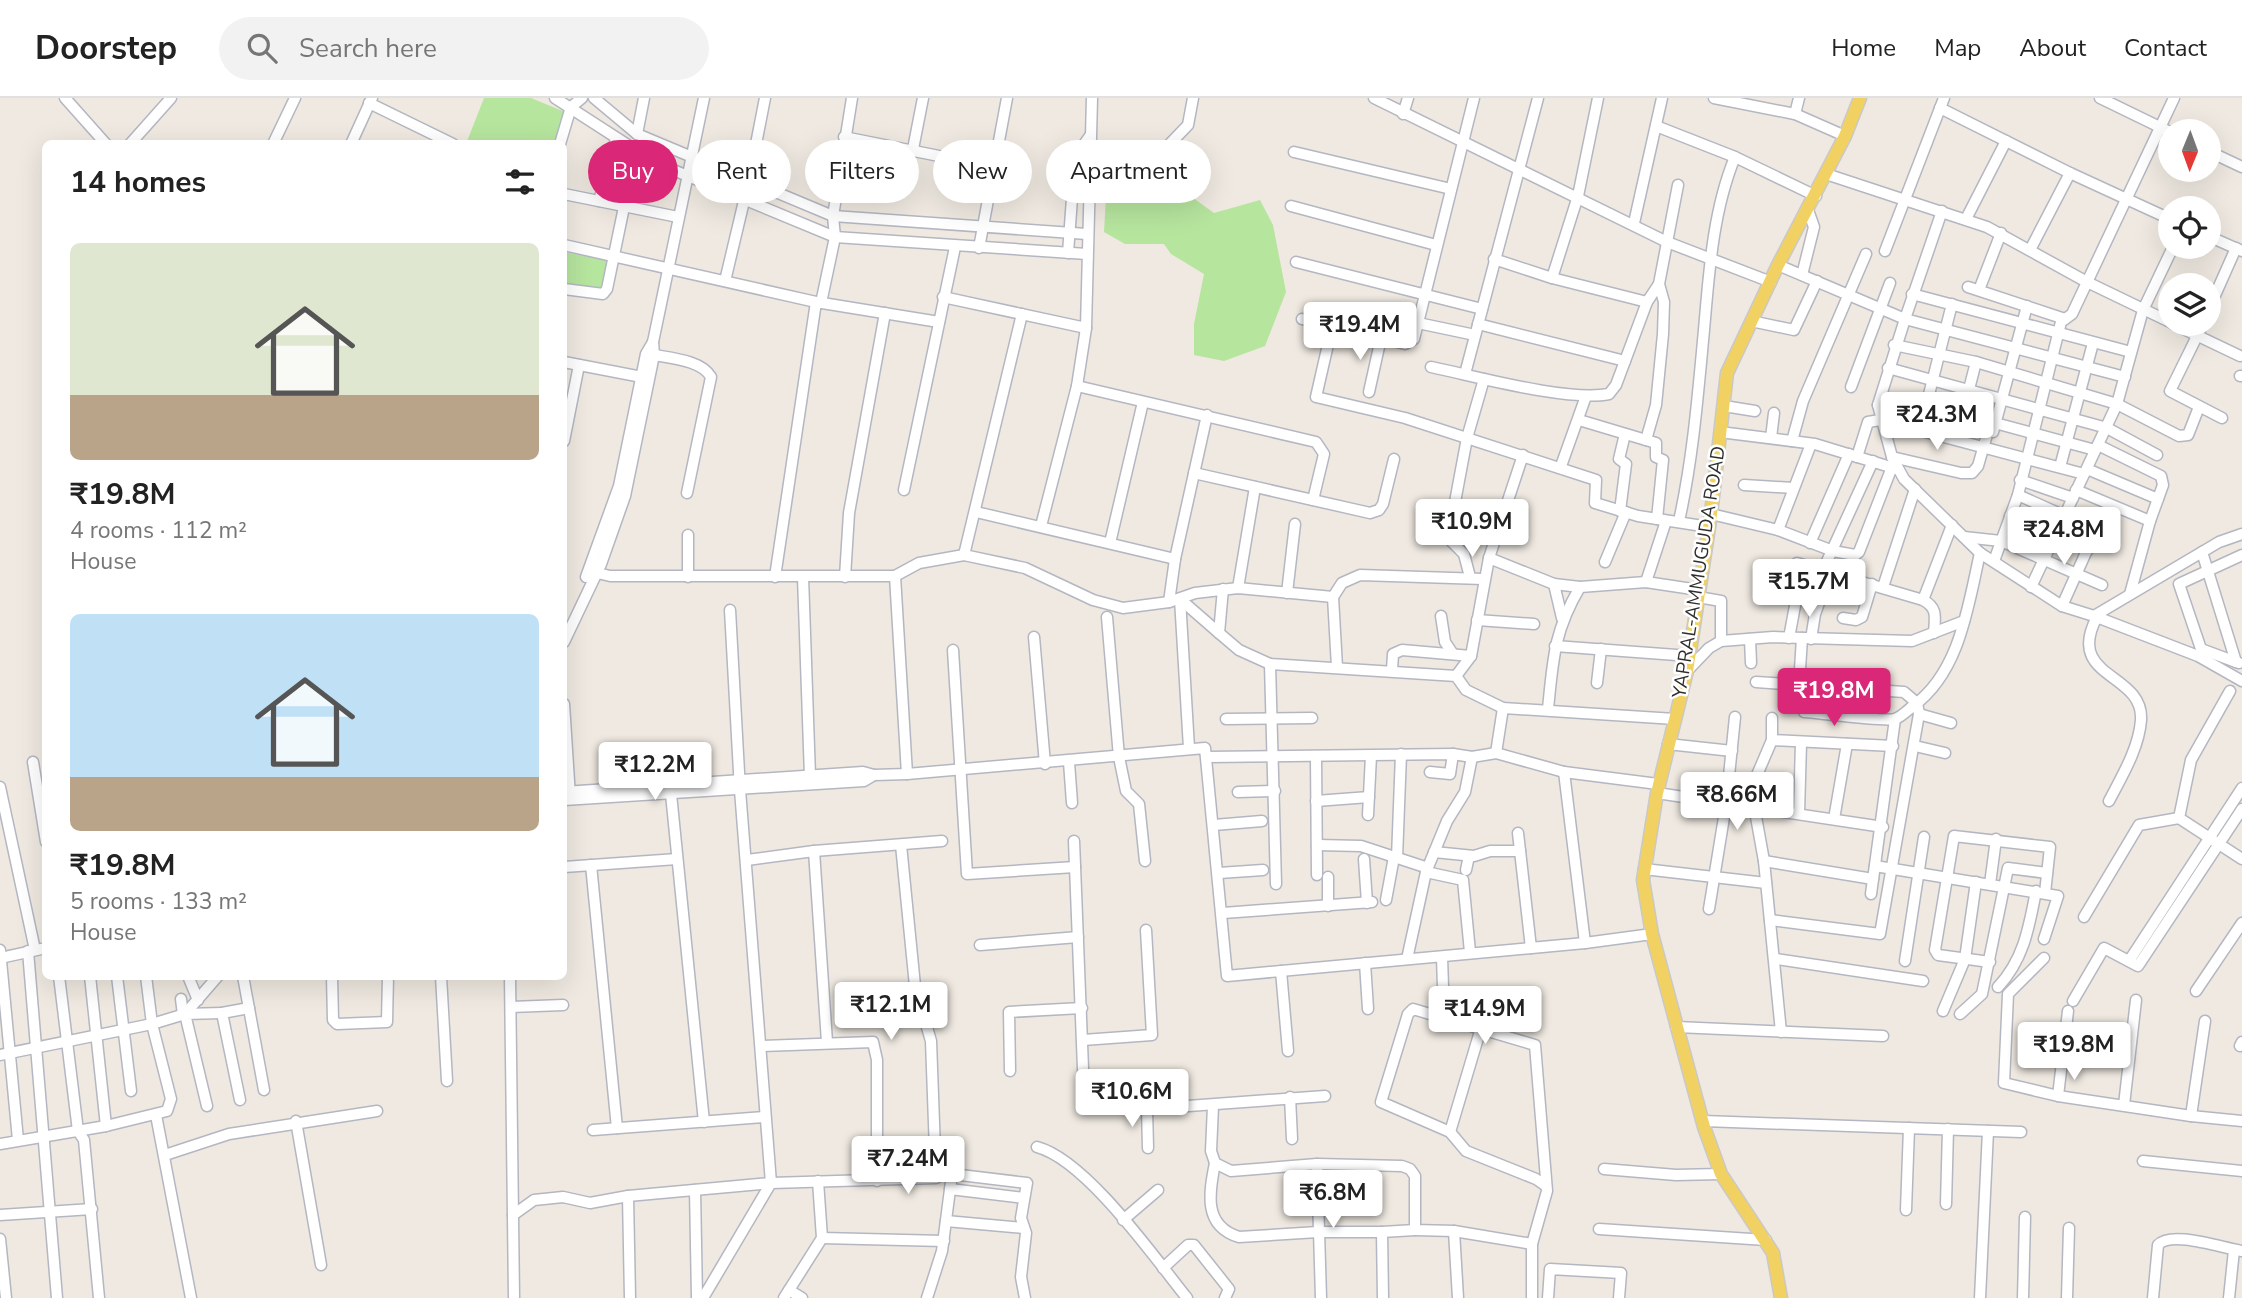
<!DOCTYPE html>
<html lang="en">
<head>
<meta charset="utf-8">
<style>
	body { margin:0; font-family:"Nunito Sans",sans-serif; background:#f2f2f2; color:#222; height:100vh; display:flex; flex-direction:column; font-size:26px; white-space:nowrap }
	* { box-sizing:border-box; margin:0 }
	p { font-size:23px; color:#767676 }
	.icon { flex:none; width:38px; height:38px; fill:none; stroke:currentColor; stroke-width:2; stroke-linecap:round; stroke-linejoin:round }
	.map { position:relative; flex:1; overflow:hidden }
	.panel { position:absolute; left:42px; top:42px; width:525px; height:840px; display:flex; flex-direction:column; background:#fff; border-radius:10px; box-shadow:0 7px 28px #0002 }
	.panel>* { flex:none }
	.top-card { position:absolute; left:588px; top:42px; width:665px; height:63px; display:flex; gap:14px }
	.needle { width:46px; rotate:181deg }
	.tools { position:absolute; left:2158px; top:21px; display:grid; gap:14px }
	.tools a { display:grid; place-items:center; width:63px; height:63px; border-radius:50%; background:#fff; box-shadow:0 7px 28px #0002; font-size:35px }
	.price { position:absolute; translate:-50% -60px; padding:0 16px; border-radius:7px; background:#fff; color:#222; font-size:23px; line-height:46px; filter:drop-shadow(0 2px 4px #0008) }
	.price::after { content:''; position:absolute; left:50%; top:42px; width:21px; height:16px; margin-left:-10px; background:inherit; clip-path:polygon(0 0,100% 0,50% 100%) }
	.price.active { background:#db2777; color:#fff }
	ul { padding:0; list-style:none }
	li { display:grid; align-content:center; gap:14px; height:371px; padding:0 28px }
	li span { display:grid; place-items:center; height:217px; border-radius:10px; color:#555 }
	li>.icon { margin-inline-start:auto }
	span .icon { width:126px; height:126px; fill:#fffc; stroke-width:1 }
	li b { font-size:30px }
	h2 { display:flex; justify-content:space-between; align-items:center; height:84px; padding:0 28px; font-size:30px }
	.pill { padding:0 24px; border-radius:32px; background:#fff; box-shadow:0 7px 28px #0002; font-size:24px; line-height:63px }
	.pill.active { background:#db2777; color:#fff }
	header { display:flex; align-items:center; gap:42px; box-sizing:border-box; height:98px; padding:0 35px; background:#fff; border-bottom:2px solid #e0e0e0 }
	header strong { font-size:33px }
	nav { display:flex; gap:38px; margin-inline-start:auto; font-size:24px }
	.search { width:490px; height:63px; background:#f2f2f2; display:flex; align-items:center; gap:18px; box-sizing:border-box; padding:0 24px; border-radius:38px; color:#767676; font-size:26px }
	.map>svg:first-child { display:block }
</style>
</head>
<body>
<header>
<strong>Doorstep</strong>
<div class="search"><svg class="icon" aria-label="search" viewBox="0 0 24 24"><circle cx="10" cy="10" r="6"/><path d="M15 15l6 6"/></svg>Search here</div>
<nav><a>Home</a><a>Map</a><a>About</a><a>Contact</a></nav>
</header>
<div class="map">
<svg width="2242" height="1200" viewBox="0 0 2242 1200">
	<rect width="100%" height="100%" fill="#efe9e1"/>
	<!-- green -->
	<g fill="#b6e59e">
		<polygon points="484,0 531,0 565,14 554,45 466,46"/>
		<polygon points="1126,70 1160,76 1214,115 1260,102 1273,127 1286,194 1265,248 1224,263 1194,257 1194,226 1204,176 1171,156 1164,146 1125,146 1104,134 1107,82"/>
		<polygon points="564,154 610,163 604,195 564,187"/>
	</g>
	<g fill="none" stroke-linecap="round" stroke-linejoin="round">
		<!-- minor casing -->
		<g stroke="#b4b7c1" stroke-width="13">
			<g id="minor">
				<polyline points="65,0 106,46"/>
				<polyline points="555,0 654,64 835,139 1087,156"/>
				<polyline points="594,0 637,36 833,118 1087,136"/>
				<polyline points="1374,0 1667,144 1771,184"/>
				<polyline points="1714,0 1795,16 1845,38"/>
				<polyline points="2100,0 2170,34"/>
				<polyline points="369,5 453,46"/>
				<polyline points="1940,10 2070,75 2170,121"/>
				<polyline points="1403,16 1408,0"/>
				<polyline points="1795,16 1799,0"/>
				<polyline points="1656,28 1735,59 1816,98"/>
				<polyline points="637,36 644,0"/>
				<polyline points="844,39 994,69"/>
				<polyline points="130,46 171,0"/>
				<polyline points="273,46 295,0"/>
				<polyline points="351,46 372,0"/>
				<polyline points="560,46 571,9 582,0"/>
				<polyline points="913,51 923,0"/>
				<polyline points="1090,51 1162,54 1188,27 1193,0"/>
				<polyline points="2208,53 2242,69"/>
				<polyline points="1294,54 1451,91"/>
				<polyline points="1826,76 1987,129 2087,184 2170,224"/>
				<polyline points="749,82 765,0"/>
				<polyline points="564,96 678,119"/>
				<polyline points="599,103 616,41"/>
				<polyline points="1291,108 1436,147"/>
				<polyline points="1942,113 1905,221 2125,279"/>
				<polyline points="1966,121 2006,43"/>
				<polyline points="1634,125 1662,0"/>
				<polyline points="2208,138 2242,153"/>
				<polyline points="564,147 816,204 939,224"/>
				<polyline points="979,150 1007,0"/>
				<polyline points="2030,152 2070,75"/>
				<polyline points="1885,153 1944,0"/>
				<polyline points="1068,155 1075,59 1090,38"/>
				<polyline points="1494,161 1552,180 1647,204"/>
				<polyline points="1296,164 1482,211"/>
				<polyline points="1778,167 1905,221 1878,307 1892,359 1904,381 1980,455 2062,508 2094,518 2219,444 2242,436"/>
				<polyline points="1802,177 1814,129 1808,112"/>
				<polyline points="1552,180 1578,98 1598,0"/>
				<polyline points="725,183 744,103"/>
				<polyline points="1968,189 2065,221"/>
				<polyline points="564,191 603,196 607,191 624,109"/>
				<polyline points="1979,192 2001,135"/>
				<polyline points="1912,196 2131,254"/>
				<polyline points="943,199 1086,230"/>
				<polyline points="821,205 835,139 833,118 852,0"/>
				<polyline points="2208,213 2236,150"/>
				<polyline points="1302,221 1405,246 1414,241 1474,0"/>
				<polyline points="1751,223 1794,232 1817,183"/>
				<polyline points="1418,225 1475,237"/>
				<polyline points="1478,226 1625,263"/>
				<polyline points="2173,226 2240,258"/>
				<polyline points="2203,226 2170,293 2222,320"/>
				<polyline points="1332,229 1316,299 1405,320 1596,382 1595,405 1638,418 1709,429"/>
				<polyline points="1894,247 1976,264 2117,306 2179,338 2188,337 2199,309"/>
				<path d="M649,256C667,260 701,261 711,279L687,395"/>
				<polyline points="564,264 647,280"/>
				<path d="M1431,269C1475,278 1567,304 1609,296L1616,287L1647,204L1659,186"/>
				<polyline points="1888,270 2107,330 2157,357"/>
				<polyline points="1465,276 1538,0"/>
				<polyline points="2240,278 2242,278"/>
				<polyline points="1077,288 1316,344 1324,356 1313,402"/>
				<polyline points="1851,289 1890,185"/>
				<polyline points="1369,294 1381,240"/>
				<polyline points="1878,307 1993,334 2027,208"/>
				<polyline points="1724,308 1755,313"/>
				<polyline points="1924,316 1952,206"/>
				<polyline points="1579,322 1656,345 1656,359 1663,362 1657,421"/>
				<polyline points="1995,325 2095,352"/>
				<polyline points="1960,326 1976,264"/>
				<polyline points="1720,334 1815,346 1897,371"/>
				<polyline points="1771,340 1774,315"/>
				<polyline points="1646,342 1656,307 1663,236 1664,204 1659,186 1678,87"/>
				<polyline points="564,343 579,267"/>
				<polyline points="1792,343 1803,303 1866,156"/>
				<polyline points="1857,359 1868,324 1880,322 2084,376"/>
				<polyline points="1892,359 1961,375 1972,375 1978,368 1988,333"/>
				<polyline points="1561,368 1586,298"/>
				<polyline points="2060,369 2093,245"/>
				<polyline points="2087,371 2158,401"/>
				<polyline points="1194,375 1370,415 1379,412 1383,406 1394,361"/>
				<polyline points="2020,382 2073,400"/>
				<polyline points="1744,387 1793,390"/>
				<polyline points="904,392 955,149"/>
				<polyline points="2076,392 2150,423 2163,387 2161,378 2098,347"/>
				<polyline points="2018,397 2096,432 2062,508"/>
				<polyline points="1620,413 1626,366 1619,361 1625,336"/>
				<polyline points="976,414 1175,461"/>
				<polyline points="1711,416 1778,432 1833,453 1855,457 1859,454 1892,369"/>
				<polyline points="2010,418 2088,452"/>
				<path d="M1679,423C1693,360 1698,296 1704,232C1709,174 1713,112 1735,59"/>
				<polyline points="1451,425 1497,441"/>
				<polyline points="1041,428 1077,288 1086,230 1092,0"/>
				<polyline points="1778,432 1811,346"/>
				<polyline points="688,437 688,479"/>
				<polyline points="1964,439 2001,443 2102,487"/>
				<polyline points="1110,445 1143,304"/>
				<polyline points="1810,445 1849,356"/>
				<polyline points="2202,454 2236,564 2239,565"/>
				<polyline points="964,457 1022,216"/>
				<polyline points="1489,460 1554,486 1580,489 1646,484 1699,492"/>
				<polyline points="1994,463 2018,397 2061,224 2072,216 2174,0"/>
				<polyline points="1605,464 1626,414"/>
				<path d="M1797,465L1923,502C1938,510 1935,519 1934,535"/>
				<polyline points="1823,472 1873,363"/>
				<polyline points="589,473 610,478 895,478 919,465 964,457 1025,470 1093,502 1123,510 1169,504 1195,495 1238,490 1333,499 1342,485 1360,477 1483,481"/>
				<polyline points="895,478 907,676"/>
				<polyline points="586,479 619,388 646,256 653,244"/>
				<polyline points="775,479 816,204"/>
				<polyline points="803,479 810,678"/>
				<polyline points="845,479 849,415 885,215"/>
				<polyline points="1470,479 1464,456 1451,443 1449,436 1467,340 1484,281"/>
				<polyline points="1646,484 1666,423"/>
				<polyline points="1554,486 1562,520"/>
				<polyline points="1883,489 1915,391"/>
				<polyline points="2031,489 2117,306 2143,212 2173,149"/>
				<polyline points="1238,490 1255,389"/>
				<polyline points="1287,495 1295,426"/>
				<polyline points="2130,496 2150,423"/>
				<polyline points="1333,499 1337,569"/>
				<polyline points="1698,499 1721,503 1721,543"/>
				<polyline points="1180,501 1189,650"/>
				<polyline points="1180,501 1219,535 1223,491"/>
				<polyline points="1923,502 1952,427"/>
				<polyline points="1169,504 1175,461 1207,317"/>
				<polyline points="1441,518 1445,544 1453,556"/>
				<polyline points="2094,518 2198,558 2242,583"/>
				<polyline points="1107,519 1119,659 1126,693 1139,706 1145,763"/>
				<path d="M2097,519C2064,581 2144,574 2141,622C2139,650 2122,678 2109,703"/>
				<polyline points="1843,520 1856,522 1862,519 1872,486"/>
				<polyline points="1477,522 1534,526"/>
				<polyline points="1219,535 1239,552 1270,566 1456,578 1466,592 1503,610 1675,621"/>
				<polyline points="1034,539 1045,666"/>
				<polyline points="1789,540 1797,497"/>
				<polyline points="1750,541 1751,565"/>
				<polyline points="1811,541 1815,516 1830,474"/>
				<polyline points="564,544 601,466 625,398 654,257 653,244 704,0"/>
				<polyline points="1555,548 1690,558"/>
				<polyline points="953,552 967,776 1075,769"/>
				<polyline points="2236,564 2201,551 2179,486 2242,457"/>
				<polyline points="1270,566 1276,786"/>
				<polyline points="1392,572 1393,556 1402,552 1471,558"/>
				<polyline points="1687,573 1709,550 1721,543 1773,539 1912,543 1964,523"/>
				<polyline points="1456,578 1471,558 1489,460 1523,357"/>
				<polyline points="1756,584 1904,594 1917,605 1919,616 1880,836 1770,822"/>
				<polyline points="1597,585 1601,551"/>
				<polyline points="1799,587 1802,540"/>
				<polyline points="2230,593 2191,662 2179,720 2242,761"/>
				<polyline points="564,606 570,699"/>
				<path d="M1548,611C1553,561 1554,533 1580,489"/>
				<path d="M1804,614C1822,615 1882,624 1895,621C1901,619 1908,612 1913,608C1960,574 1968,508 1980,455"/>
				<polyline points="1919,616 1951,625"/>
				<polyline points="1772,620 1772,642 1751,691 1764,763 1781,934"/>
				<polyline points="1226,621 1312,620"/>
				<polyline points="1772,642 1893,648"/>
				<polyline points="1668,646 1732,653"/>
				<polyline points="1915,648 1945,655"/>
				<polyline points="1496,655 1503,610"/>
				<polyline points="1208,659 1453,656 1472,659 1496,655 1564,674 1658,686"/>
				<polyline points="1316,659 1317,777"/>
				<polyline points="33,664 46,744"/>
				<polyline points="1069,664 1072,705"/>
				<polyline points="1430,674 1450,676 1453,656"/>
				<polyline points="1564,674 1585,845"/>
				<polyline points="0,689 35,852"/>
				<polyline points="564,694 863,674 874,677 907,676 1205,650 1227,878 1585,845 1652,836"/>
				<polyline points="1238,694 1275,693"/>
				<polyline points="1657,695 1883,729"/>
				<polyline points="671,696 704,1024"/>
				<polyline points="564,702 864,683 874,677"/>
				<polyline points="1316,703 1369,699"/>
				<polyline points="1799,715 1801,645"/>
				<polyline points="1368,717 1371,658"/>
				<polyline points="1834,721 1847,646"/>
				<polyline points="1214,727 1262,723"/>
				<polyline points="1518,735 1531,850"/>
				<polyline points="1074,743 1084,996 1089,1005 1100,1009 1147,1011 1325,998"/>
				<polyline points="1317,747 1361,748 1428,770"/>
				<polyline points="814,753 827,944"/>
				<polyline points="1434,754 1474,758 1490,753 1520,753"/>
				<polyline points="1397,760 1401,656"/>
				<polyline points="1364,761 1367,805"/>
				<polyline points="747,762 814,753 942,743"/>
				<polyline points="1764,763 1873,781"/>
				<polyline points="591,767 617,1030"/>
				<polyline points="1875,768 2058,798 2044,841"/>
				<polyline points="564,769 677,761"/>
				<polyline points="1644,771 1766,785"/>
				<polyline points="1466,772 1469,758"/>
				<polyline points="1426,774 1463,782 1470,854"/>
				<polyline points="1219,775 1263,772"/>
				<polyline points="1328,779 1328,808"/>
				<polyline points="1990,786 1996,741"/>
				<polyline points="1871,796 1895,621"/>
				<polyline points="1386,802 1394,759"/>
				<polyline points="1709,811 1726,707 1735,619"/>
				<polyline points="1223,815 1372,804"/>
				<polyline points="2084,819 2139,727 2179,720"/>
				<polyline points="980,847 1078,839"/>
				<polyline points="0,852 18,1042"/>
				<polyline points="28,853 57,1200"/>
				<polyline points="1442,859 1444,919"/>
				<polyline points="0,860 46,850"/>
				<polyline points="2044,860 2008,896 2004,985 2058,998 2191,1018 2242,1023"/>
				<polyline points="1407,861 1426,774 1447,723 1465,694 1472,659"/>
				<polyline points="1776,861 1923,883"/>
				<polyline points="1905,863 1924,739"/>
				<polyline points="2129,863 2242,690"/>
				<polyline points="1990,864 1938,857 1935,852 1954,738 2050,749 2045,795"/>
				<polyline points="1365,865 1368,911"/>
				<polyline points="1281,873 1288,953"/>
				<polyline points="59,878 78,1033 84,1042 99,1200"/>
				<polyline points="90,878 106,1028"/>
				<polyline points="117,878 131,993"/>
				<polyline points="188,878 198,902"/>
				<polyline points="243,878 264,992"/>
				<polyline points="332,878 333,922 337,926 387,924 388,878"/>
				<polyline points="441,878 447,983"/>
				<polyline points="510,878 514,1200"/>
				<path d="M1998,889C2024,861 2029,829 2036,793"/>
				<polyline points="2196,893 2242,825"/>
				<polyline points="181,901 183,917"/>
				<polyline points="2073,903 2104,850 2138,868 2242,711"/>
				<polyline points="511,909 563,907"/>
				<polyline points="1943,913 1965,861 1976,784"/>
				<polyline points="1960,916 1982,896 2008,770 2047,775"/>
				<polyline points="1676,929 1883,938"/>
				<polyline points="1083,942 1152,937 1146,832"/>
				<polyline points="761,948 873,944 877,962 877,1083"/>
				<polyline points="2240,948 2242,944"/>
				<polyline points="0,957 152,926 185,916 218,878"/>
				<polyline points="1010,973 1009,914 1082,910"/>
				<polyline points="2058,998 2068,913"/>
				<polyline points="1290,999 1292,1041"/>
				<polyline points="240,1002 222,915 249,910"/>
				<polyline points="2124,1007 2136,902"/>
				<polyline points="207,1008 185,916 222,915"/>
				<polyline points="1213,1008 1211,1053 1215,1065 1231,1073 1317,1066 1402,1068 1410,1071 1415,1078 1415,1132 1454,1133 1532,1146"/>
				<polyline points="1147,1011 1148,1050"/>
				<polyline points="156,1017 191,1200"/>
				<polyline points="2191,1018 2205,923"/>
				<polyline points="296,1023 321,1167"/>
				<polyline points="1703,1023 2021,1034"/>
				<polyline points="593,1032 765,1019"/>
				<polyline points="1450,1034 1481,930"/>
				<polyline points="0,1046 106,1028 167,1013 171,1001 152,926 146,878"/>
				<path d="M1037,1049C1086,1062 1154,1159 1187,1200"/>
				<polyline points="165,1057 229,1036 377,1013"/>
				<polyline points="2143,1063 2242,1073"/>
				<path d="M1215,1065C1209,1095 1203,1128 1239,1139L1318,1134H1382L1383,1200"/>
				<polyline points="1317,1066 1321,1200"/>
				<polyline points="1604,1071 1676,1077 1721,1076"/>
				<polyline points="950,1091 1024,1100"/>
				<polyline points="695,1092 697,1200"/>
				<polyline points="628,1098 630,1200"/>
				<polyline points="1946,1106 1948,1031"/>
				<polyline points="1906,1112 1909,1030"/>
				<polyline points="0,1117 92,1111"/>
				<polyline points="513,1117 534,1102 563,1099 590,1105 628,1098 771,1085 936,1080 931,943 915,888 901,747"/>
				<polyline points="1123,1122 1158,1092"/>
				<polyline points="946,1123 1024,1130"/>
				<polyline points="1599,1131 1766,1142"/>
				<polyline points="1454,1133 1458,1200"/>
				<polyline points="1382,1134 1415,1132"/>
				<polyline points="822,1140 944,1143"/>
				<polyline points="0,1141 6,1200"/>
				<polyline points="1163,1170 1188,1147 1194,1147 1229,1191 1225,1200"/>
				<polyline points="789,1192 802,1200"/>
				<polyline points="703,1200 771,1085 740,692 730,512"/>
				<polyline points="784,1200 822,1140 818,1083"/>
				<polyline points="927,1200 942,1153 952,1076 1027,1085 1021,1120 1026,1135 1021,1179 1025,1200"/>
				<polyline points="1532,1200 1532,1146 1547,1093 1535,947 1413,911 1408,916 1381,1004 1450,1034 1466,1053 1536,1081 1546,1088"/>
				<polyline points="1548,1200 1550,1171 1621,1175 1619,1200"/>
				<polyline points="1980,1200 1988,1033"/>
				<polyline points="2023,1200 2025,1119"/>
				<polyline points="2067,1200 2069,1130"/>
				<path d="M2153,1200L2158,1147C2171,1132 2222,1150 2242,1153"/>
				<polyline points="2229,1200 2234,1152"/>
			</g>
		</g>
		<!-- major casing -->
		<g stroke="#c9c9c9" stroke-width="15">
			<polyline id="major" points="1781,1200 1773,1155 1721,1076 1704,1029 1652,836 1643,782 1657,695 1687,573 1711,416 1727,275 1778,167 1845,38 1860,0"/>
		</g>
		<!-- minor -->
		<use href="#minor" stroke="#fff" stroke-width="10"/>
		<!-- major -->
		<use href="#major" stroke="#f2d163" stroke-width="12"/>
	</g>
	<g text-anchor="middle" dominant-baseline="central" stroke-width="5" stroke-linejoin="round" paint-order="stroke">
		<!-- street labels -->
		<g font-size="19" fill="#2e2e2e" stroke="#fff">
			<text transform="translate(1699 474) rotate(-81)">YAPRAL-AMMUGUDA ROAD</text>
		</g>
	</g>
</svg>
<div class="tools">
<a><svg class="needle" viewBox="-14 -14 28 28"><path d="M0-13l5 13h-10z" fill="#e53935"/><path d="M0 13l5-13h-10z" fill="#767676"/></svg></a>
<a><svg class="icon" aria-label="locate" viewBox="0 0 24 24"><circle cx="12" cy="12" r="6"/><path d="M12 2v4M12 18v4M2 12h4M18 12h4"/></svg></a>
<a><svg class="icon" aria-label="layers" viewBox="0 0 24 24"><path d="M12 4l9 5-9 5-9-5zM3 14l9 5 9-5"/></svg></a>
</div>
<b class="price" style="left:1360px;top:264px">₹19.4M</b>
<b class="price" style="left:1937px;top:354px">₹24.3M</b>
<b class="price" style="left:1472px;top:461px">₹10.9M</b>
<b class="price" style="left:2064px;top:469px">₹24.8M</b>
<b class="price" style="left:1809px;top:521px">₹15.7M</b>
<b class="price active" style="left:1834px;top:630px">₹19.8M</b>
<b class="price" style="left:655px;top:704px">₹12.2M</b>
<b class="price" style="left:1737px;top:734px">₹8.66M</b>
<b class="price" style="left:891px;top:944px">₹12.1M</b>
<b class="price" style="left:1485px;top:948px">₹14.9M</b>
<b class="price" style="left:2074px;top:984px">₹19.8M</b>
<b class="price" style="left:1132px;top:1031px">₹10.6M</b>
<b class="price" style="left:908px;top:1098px">₹7.24M</b>
<b class="price" style="left:1333px;top:1132px">₹6.8M</b>
<div class="top-card">
<a class="pill active">Buy</a>
<a class="pill">Rent</a>
<a class="pill">Filters</a>
<a class="pill">New</a>
<a class="pill">Apartment</a>
</div>
<section class="panel">
<h2>14 homes<svg class="icon" aria-label="filters" viewBox="0 0 24 24"><path d="M4 7h16M4 17h16"/><circle cx="9" cy="7" r="2"/><circle cx="15" cy="17" r="2"/></svg></h2>
<ul>
<li><span style="background:linear-gradient(#dfe7d0 70%,#b9a48a 0)"><svg class="icon" aria-label="home" viewBox="0 0 24 24"><path d="M3 11l9-7 9 7M6 9v11h12V9"/></svg></span><div><b>₹19.8M</b><p>4 rooms · 112 m²</p><p>House</p></div></li>
<li><span style="background:linear-gradient(#bfe0f5 75%,#b9a48a 0)"><svg class="icon" aria-label="home" viewBox="0 0 24 24"><path d="M3 11l9-7 9 7M6 9v11h12V9"/></svg></span><div><b>₹19.8M</b><p>5 rooms · 133 m²</p><p>House</p></div></li>
</ul>
</section>
</div>
</body>
</html>
